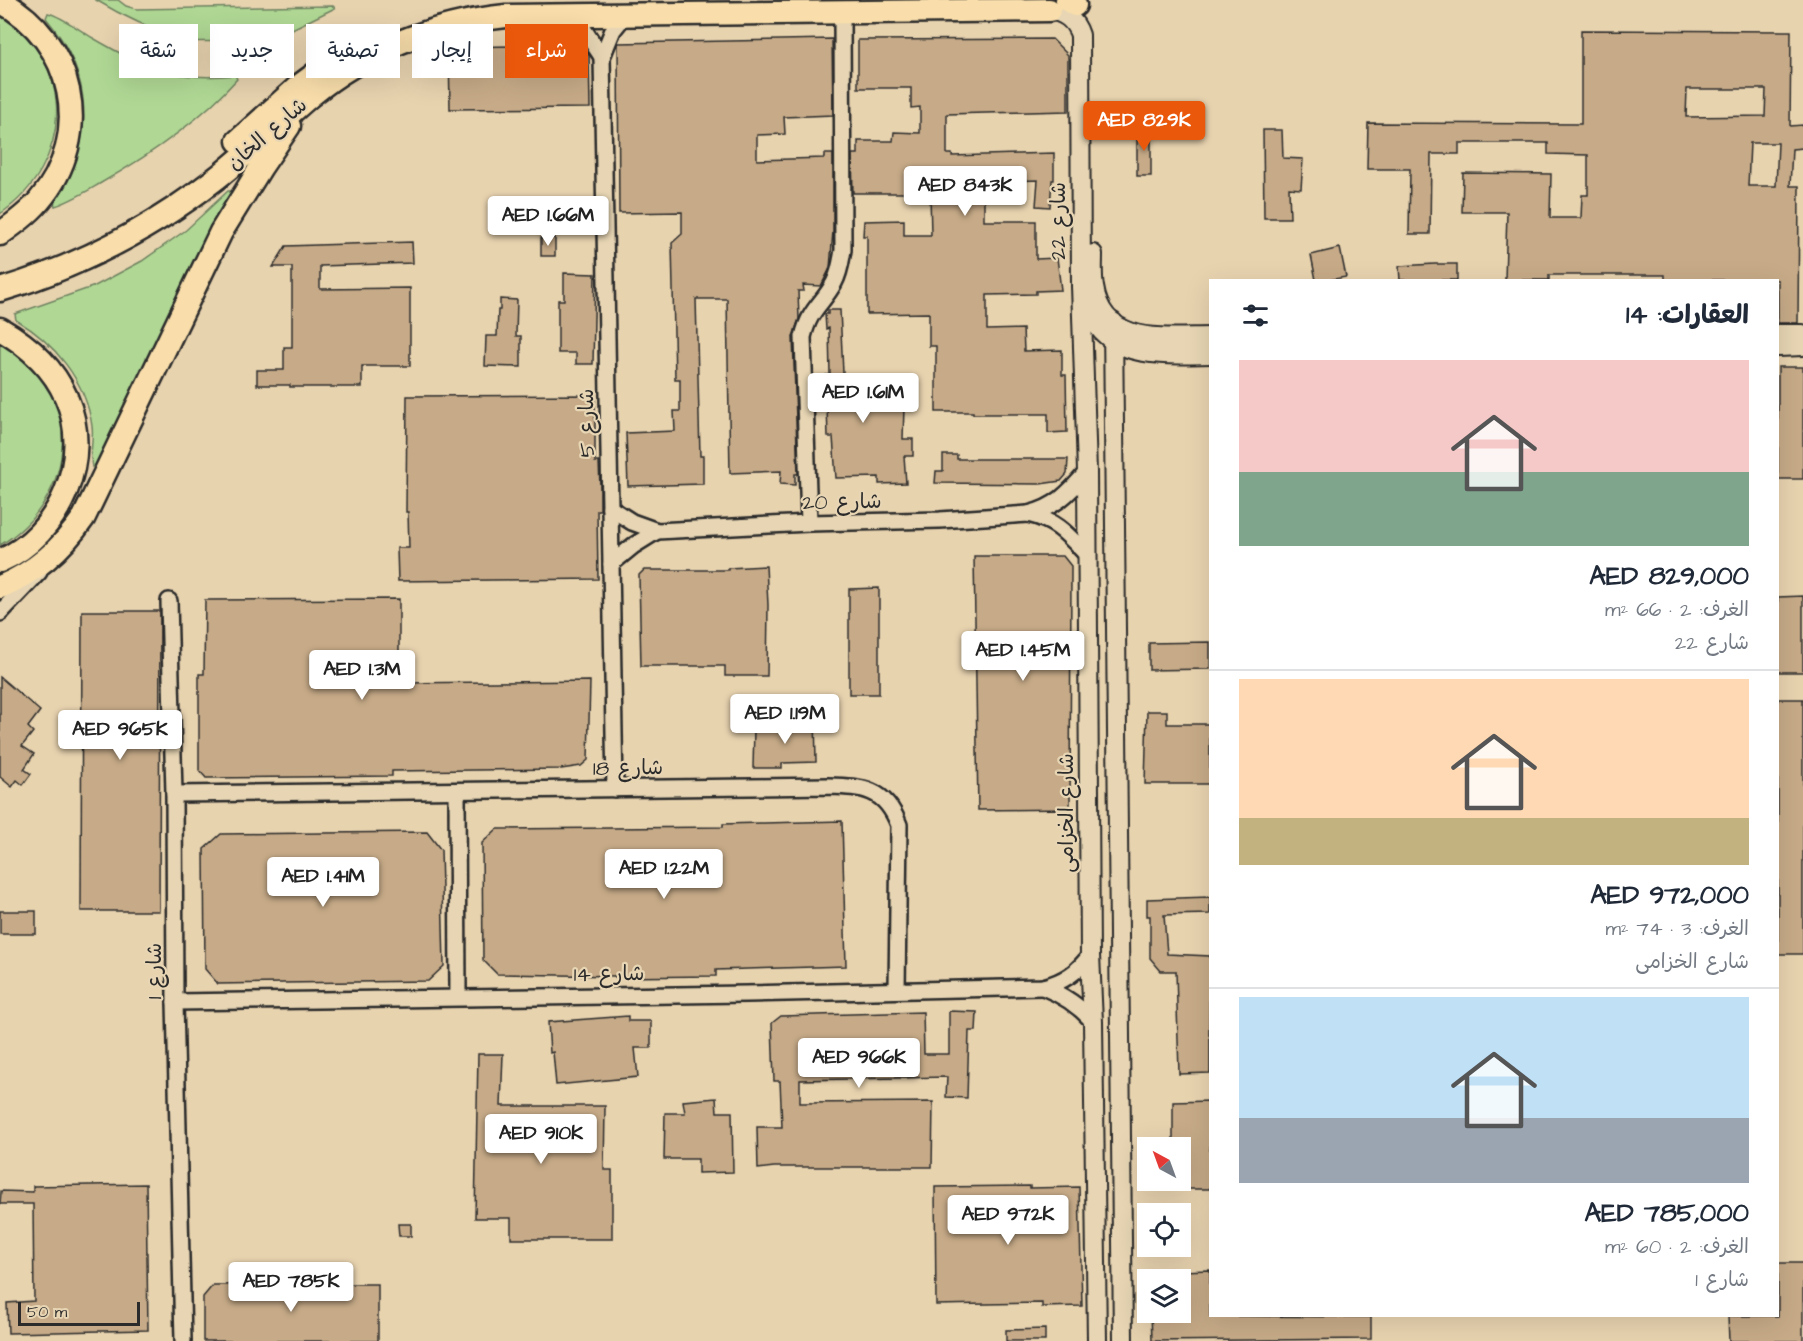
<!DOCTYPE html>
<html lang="ar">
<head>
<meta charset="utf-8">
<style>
	body { margin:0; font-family:"Architects Daughter","Playpen Sans Arabic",sans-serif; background:#f2f2f3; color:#1f2937; direction:rtl; height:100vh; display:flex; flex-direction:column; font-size:22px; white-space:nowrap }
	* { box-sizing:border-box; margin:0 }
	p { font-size:20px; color:#747a83 }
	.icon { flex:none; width:33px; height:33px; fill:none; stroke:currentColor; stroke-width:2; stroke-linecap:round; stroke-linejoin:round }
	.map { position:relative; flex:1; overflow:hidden; direction:ltr }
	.side { position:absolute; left:1209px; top:279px; width:570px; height:1038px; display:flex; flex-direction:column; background:#fff; border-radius:0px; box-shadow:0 6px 24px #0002; direction:rtl }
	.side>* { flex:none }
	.guide { position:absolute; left:18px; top:24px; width:570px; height:54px; direction:rtl; display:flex; gap:12px }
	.needle { width:39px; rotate:319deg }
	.buttons { position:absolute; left:1137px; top:1137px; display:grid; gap:12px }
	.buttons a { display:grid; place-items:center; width:54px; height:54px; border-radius:0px; background:#fff; box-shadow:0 6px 24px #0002; font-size:30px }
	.scale { position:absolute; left:18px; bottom:15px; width:122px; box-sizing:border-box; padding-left:6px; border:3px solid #2b2b2b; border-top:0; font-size:16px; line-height:21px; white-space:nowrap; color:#2b2b2b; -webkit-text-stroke:4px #e7d5b3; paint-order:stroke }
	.price { position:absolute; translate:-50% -51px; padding:0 14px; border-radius:6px; background:#fff; color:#222; font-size:20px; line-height:39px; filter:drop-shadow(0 2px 3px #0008) }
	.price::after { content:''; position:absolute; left:50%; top:36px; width:18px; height:14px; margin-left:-9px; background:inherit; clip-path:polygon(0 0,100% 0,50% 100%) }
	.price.selected { background:#ea580c; color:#fff }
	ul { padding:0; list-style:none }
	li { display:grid; align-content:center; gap:12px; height:318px; padding:0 30px }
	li+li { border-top:2px solid #e0e1e3 }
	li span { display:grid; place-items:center; height:186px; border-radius:0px; color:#555 }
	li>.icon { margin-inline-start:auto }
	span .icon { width:108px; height:108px; fill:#fffc; stroke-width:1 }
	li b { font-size:26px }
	h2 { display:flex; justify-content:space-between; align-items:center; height:72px; padding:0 30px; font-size:26px }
	.tag { padding:0 21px; border-radius:0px; background:#fff; box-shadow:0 6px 24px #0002; font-size:21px; line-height:54px }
	.tag.selected { background:#ea580c; color:#fff }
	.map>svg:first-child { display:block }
</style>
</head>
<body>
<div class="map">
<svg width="1803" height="1341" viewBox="0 0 1803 1341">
	<rect width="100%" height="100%" fill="#e8d3af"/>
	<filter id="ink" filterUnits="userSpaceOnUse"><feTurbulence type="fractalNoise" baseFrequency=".0167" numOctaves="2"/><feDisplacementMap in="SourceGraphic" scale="12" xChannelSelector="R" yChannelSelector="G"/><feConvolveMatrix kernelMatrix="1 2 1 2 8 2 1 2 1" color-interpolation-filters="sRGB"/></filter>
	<g filter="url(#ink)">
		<!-- green -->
		<g fill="#b0d894" stroke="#6e8260" stroke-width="1.5">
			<path d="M96,0H118L126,6L136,9L333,6L335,8L278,36L239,49C224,38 209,43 191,41L189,37H186L184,40C153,30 124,17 96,0Z"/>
			<path d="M48,13C63,17 79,30 93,38C145,68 174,82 235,75L237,79C200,121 150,155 101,183C87,191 71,201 55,206L54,202C96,141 94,75 46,18Z"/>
			<path d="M0,16C79,63 72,165 0,214Z"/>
			<path d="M228,191H231L232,194L194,259L96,466L92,467C89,455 94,439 92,426C86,381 54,342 16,320L15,314L95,286L142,261L186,230Z"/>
			<path d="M0,344C87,387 79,498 0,545Z"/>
		</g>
		<!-- building -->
		<g fill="#c7ab88" stroke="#2b2b2b" stroke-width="1.5" fill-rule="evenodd">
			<path d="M1581,30L1791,31L1790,126L1803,125V148L1792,149L1790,186H1799L1798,323H1778V280H1665V275H1549V280H1505L1507,212H1462L1463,173L1551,174L1550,218H1581L1582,195H1588V155L1548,154V143H1459V154H1431L1430,234H1409L1410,169H1367L1368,123L1581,124ZM1687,89H1766L1765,116L1686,117ZM1750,143H1778L1776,186H1748Z"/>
			<polygon points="832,39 833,115 784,117 785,134 757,135 757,160 824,158 824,154 833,154 833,231 830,268 821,286 803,285 804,291 798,291 799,319 793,337 798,474 795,474 795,485 780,484 781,471 730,473 727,299 696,299 700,456 703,456 703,484 628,486 626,433 675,431 674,411 680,411 680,379 675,379 672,243 682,234 682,212 619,213 618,43"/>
			<polygon points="1052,39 1068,55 1068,111 947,114 947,154 952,154 952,156 1054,153 1054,180 1052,180 1050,207 1036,206 1038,180 984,182 984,221 1036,221 1036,259 1057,258 1061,290 1036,291 1036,294 987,295 987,330 1023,329 1024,351 1062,350 1062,375 1066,375 1067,432 1048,433 1048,414 973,414 973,412 936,412 936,346 929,346 929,313 867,314 867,236 863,236 864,221 904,220 904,235 931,235 930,193 853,193 852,154 858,154 858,141 893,141 894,132 920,133 920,107 911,108 911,88 858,88 858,40"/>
			<polygon points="583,45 589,56 590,108 450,109 449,47"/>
			<rect x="1137" y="128" width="14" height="48"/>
			<polygon points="1263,130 1282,130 1283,158 1303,159 1301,189 1289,188 1290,218 1264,218"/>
			<rect x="541" y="238" width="14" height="18"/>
			<polygon points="412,242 413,263 320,266 320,289 410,288 410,366 362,366 362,387 290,387 290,385 257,385 257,370 284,370 284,347 292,347 292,267 273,267 286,246"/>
			<polygon points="1340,248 1346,277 1329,280 1316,280 1311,255"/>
			<polygon points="1435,264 1457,264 1457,280 1400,280 1399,266"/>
			<polygon points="564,273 595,274 593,364 576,364 576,353 558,353 558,300 564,300"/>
			<polygon points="500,299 517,300 516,336 521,336 521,367 485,366 486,336 497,336 498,310 500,310"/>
			<polygon points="828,310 840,310 844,394 897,393 898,407 904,407 903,439 913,439 913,456 904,456 906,483 879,484 879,477 836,478 833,437 828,437 826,375 830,375 829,328 826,329 825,314 828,314"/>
			<rect x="1778" y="367" width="25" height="112"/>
			<polygon points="595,395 595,462 599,462 600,487 600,510 597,510 598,579 398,581 397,548 409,548 408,512 406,512 407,396"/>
			<polygon points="943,455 957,455 957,459 1068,459 1067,474 1061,481 1040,484 935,483 936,471 943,471"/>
			<polygon points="974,556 1063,556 1071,566 1070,809 978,810"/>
			<polygon points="766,566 768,605 767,676 725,676 725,666 641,666 639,575 644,570 728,570 728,568"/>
			<polygon points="879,588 879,694 849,694 849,589"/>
			<polygon points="1803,596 1803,672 1778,672 1778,597"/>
			<polygon points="399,599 399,683 590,681 588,760 581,766 561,769 392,771 392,776 206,778 199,770 199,674 204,674 205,600"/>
			<polygon points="82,611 160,611 159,911 81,911"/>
			<polygon points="1210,642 1210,669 1149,670 1149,643"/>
			<polygon points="0,677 40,711 28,727 33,732 22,746 34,754 24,769 31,774 23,785 17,780 12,787 0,777"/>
			<rect x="1778" y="699" width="25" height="255"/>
			<polygon points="1147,711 1167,711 1167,724 1210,724 1210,784 1145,784"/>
			<polygon points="806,712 815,716 816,762 782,763 782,768 753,768 754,729 786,730 786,728 799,728"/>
			<polygon points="842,821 846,966 716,970 716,976 615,977 615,976 497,974 483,960 482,843 497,829 723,827 723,824"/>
			<polygon points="427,832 441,850 444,966 428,981 218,984 205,969 204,849 221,834"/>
			<polygon points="1210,897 1210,914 1164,915 1167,954 1210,956 1209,1035 1210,1035 1210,1073 1179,1074 1176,971 1161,971 1150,958 1150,916 1147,916 1147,899"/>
			<rect x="0" y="911" width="36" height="23"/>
			<polygon points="949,1011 977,1012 976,1031 969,1031 967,1098 946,1097 947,1077 800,1080 800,1103 933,1102 932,1167 774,1167 758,1169 757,1127 782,1127 780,1081 774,1081 772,1023 781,1016 923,1012 924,1054 949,1054"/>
			<polygon points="628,1016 628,1021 651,1021 651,1048 635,1048 638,1077 556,1085 553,1052 550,1053 548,1022"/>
			<polygon points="478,1054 503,1054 501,1106 605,1106 604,1170 612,1170 612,1239 511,1239 511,1218 475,1218"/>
			<polygon points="716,1098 717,1112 732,1112 733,1172 698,1173 698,1159 664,1159 665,1113 685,1113 683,1101"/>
			<polygon points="1210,1101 1210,1189 1180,1189 1180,1148 1173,1148 1173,1102"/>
			<polygon points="146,1184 148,1330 8,1333 7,1303 34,1301 33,1204 0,1204 1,1191 33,1192 33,1186"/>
			<polygon points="1030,1186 1030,1188 1079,1187 1082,1306 1042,1307 1042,1303 936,1305 935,1187"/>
			<polygon points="398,1224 411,1224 411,1236 399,1236"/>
			<polygon points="1778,1263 1803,1263 1803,1341 1729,1341 1728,1316 1778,1316"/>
			<polygon points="1210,1270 1210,1316 1371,1317 1371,1339 1152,1341 1151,1312 1180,1312 1180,1271"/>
			<polygon points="305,1284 378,1284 378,1341 203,1341 203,1297 213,1285"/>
			<polygon points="1045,1329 1045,1341 1006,1341 1006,1330"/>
		</g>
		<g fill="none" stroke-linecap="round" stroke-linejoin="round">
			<!-- minor casing -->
			<g stroke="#2b2b2b" stroke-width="20">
				<g id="minor">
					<polyline points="575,16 602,57"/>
					<path d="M610,508L632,522L657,531L809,523L940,520L1028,514C1055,508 1069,493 1087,472"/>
					<path d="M1028,514C1057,521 1067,534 1087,555"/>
					<path d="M809,523L803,337C810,308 822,305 834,283C840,272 841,261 843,250L842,12"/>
					<polyline points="611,564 633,546 657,531"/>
					<polyline points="169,601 174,794 175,1002 183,1341"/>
					<polyline points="0,613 39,572"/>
					<polyline points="615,789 602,57 613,30 625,15"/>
					<polyline points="457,791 458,997"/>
					<path d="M174,794L828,786C864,787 885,788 899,825L897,990"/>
					<path d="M1043,987C1063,995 1079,1005 1093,1022"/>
					<path d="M175,1002L747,994L1043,987C1064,982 1078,972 1090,955"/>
				</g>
			</g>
			<!-- tertiary casing -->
			<g stroke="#2b2b2b" stroke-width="22">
				<g id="tertiary">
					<path d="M1049,10C1065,12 1075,20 1080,35L1081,285C1095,360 1149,355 1210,354"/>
					<path d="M1093,254C1093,265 1092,276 1094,287C1103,347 1166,337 1210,337"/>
					<polyline points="1081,285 1087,472 1090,955 1093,1022 1097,1341"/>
					<polyline points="1113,322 1123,1341"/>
					<polyline points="1778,334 1803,334"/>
					<polyline points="1778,347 1803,346"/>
				</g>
			</g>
			<!-- primary casing -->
			<g stroke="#2b2b2b" stroke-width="27">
				<g id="primary">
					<polyline points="1067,0 1075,5"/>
					<path d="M0,1C74,40 95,136 39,201C28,214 14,224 0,234"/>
					<polyline points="238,141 299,86 344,53"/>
					<path d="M0,290C77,267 151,229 214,180C248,154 278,123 310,96C367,49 432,24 506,16L1049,10"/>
					<path d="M0,329C28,345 53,367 66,397C93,458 60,535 0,561"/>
					<path d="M0,587C36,572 62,549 84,517L221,232L261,167L289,126"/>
				</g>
			</g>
			<!-- minor -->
			<use href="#minor" stroke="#e7d5b3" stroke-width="15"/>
			<!-- tertiary -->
			<use href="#tertiary" stroke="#e7d5b3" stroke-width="18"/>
			<!-- primary -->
			<use href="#primary" stroke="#f9deab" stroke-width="22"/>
		</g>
	</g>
	<g text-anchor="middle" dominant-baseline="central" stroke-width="4.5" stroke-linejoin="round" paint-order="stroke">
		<!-- street labels -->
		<g font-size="21" fill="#2b2b2b" stroke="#e7d5b3">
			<text transform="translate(267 134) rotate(-41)">شارع الخان</text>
			<text transform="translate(1058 221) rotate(-90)">شارع 22</text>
			<text transform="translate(587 423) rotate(-91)">شارع 5</text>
			<text transform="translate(842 502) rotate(-1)">شارع 20</text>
			<text transform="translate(628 768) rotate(-1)">شارع 18</text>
			<text transform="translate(1066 813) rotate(-90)">شارع الخزامى</text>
			<text transform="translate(154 971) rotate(-90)">شارع 1</text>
			<text transform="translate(609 974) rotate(-1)">شارع 14</text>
		</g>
	</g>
</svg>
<div class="buttons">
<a><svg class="needle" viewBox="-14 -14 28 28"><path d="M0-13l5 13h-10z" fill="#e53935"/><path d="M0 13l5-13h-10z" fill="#747a83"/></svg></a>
<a><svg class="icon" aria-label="locate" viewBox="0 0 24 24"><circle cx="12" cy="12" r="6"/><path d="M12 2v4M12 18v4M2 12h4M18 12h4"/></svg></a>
<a><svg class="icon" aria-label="layers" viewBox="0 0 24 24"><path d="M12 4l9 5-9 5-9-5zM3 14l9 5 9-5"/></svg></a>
</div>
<div class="scale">50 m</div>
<b class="price selected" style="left:1144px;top:152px">AED 829K</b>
<b class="price" style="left:965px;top:217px">AED 843K</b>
<b class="price" style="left:548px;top:247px">AED 1.66M</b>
<b class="price" style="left:863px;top:424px">AED 1.61M</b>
<b class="price" style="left:1023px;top:682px">AED 1.45M</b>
<b class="price" style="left:362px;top:701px">AED 1.3M</b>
<b class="price" style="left:785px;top:745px">AED 1.19M</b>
<b class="price" style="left:120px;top:761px">AED 965K</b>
<b class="price" style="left:664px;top:900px">AED 1.22M</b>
<b class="price" style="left:323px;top:908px">AED 1.41M</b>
<b class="price" style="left:859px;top:1089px">AED 966K</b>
<b class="price" style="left:541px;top:1165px">AED 910K</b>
<b class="price" style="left:1008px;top:1246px">AED 972K</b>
<b class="price" style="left:291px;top:1313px">AED 785K</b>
<div class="guide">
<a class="tag selected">شراء</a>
<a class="tag">إيجار</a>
<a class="tag">تصفية</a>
<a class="tag">جديد</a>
<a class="tag">شقة</a>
</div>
<section class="side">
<h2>العقارات: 14<svg class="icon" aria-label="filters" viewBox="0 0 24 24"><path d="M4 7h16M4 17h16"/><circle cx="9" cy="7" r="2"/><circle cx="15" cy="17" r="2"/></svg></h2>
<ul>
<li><span style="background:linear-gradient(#f6c9c9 60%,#7fa58c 0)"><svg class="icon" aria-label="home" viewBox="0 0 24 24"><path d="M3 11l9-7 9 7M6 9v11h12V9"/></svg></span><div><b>AED 829,000</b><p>الغرف: 2 · 66 m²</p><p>شارع 22</p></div></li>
<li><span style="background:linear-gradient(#ffd9b3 75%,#c2b280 0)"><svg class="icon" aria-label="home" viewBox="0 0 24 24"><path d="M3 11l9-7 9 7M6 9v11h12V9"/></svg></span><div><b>AED 972,000</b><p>الغرف: 3 · 74 m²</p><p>شارع الخزامى</p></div></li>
<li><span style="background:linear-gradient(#bfe0f5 65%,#9aa5b1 0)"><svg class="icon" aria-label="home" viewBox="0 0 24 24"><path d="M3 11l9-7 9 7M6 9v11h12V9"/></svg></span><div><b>AED 785,000</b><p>الغرف: 2 · 60 m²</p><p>شارع 1</p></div></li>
</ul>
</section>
</div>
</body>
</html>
